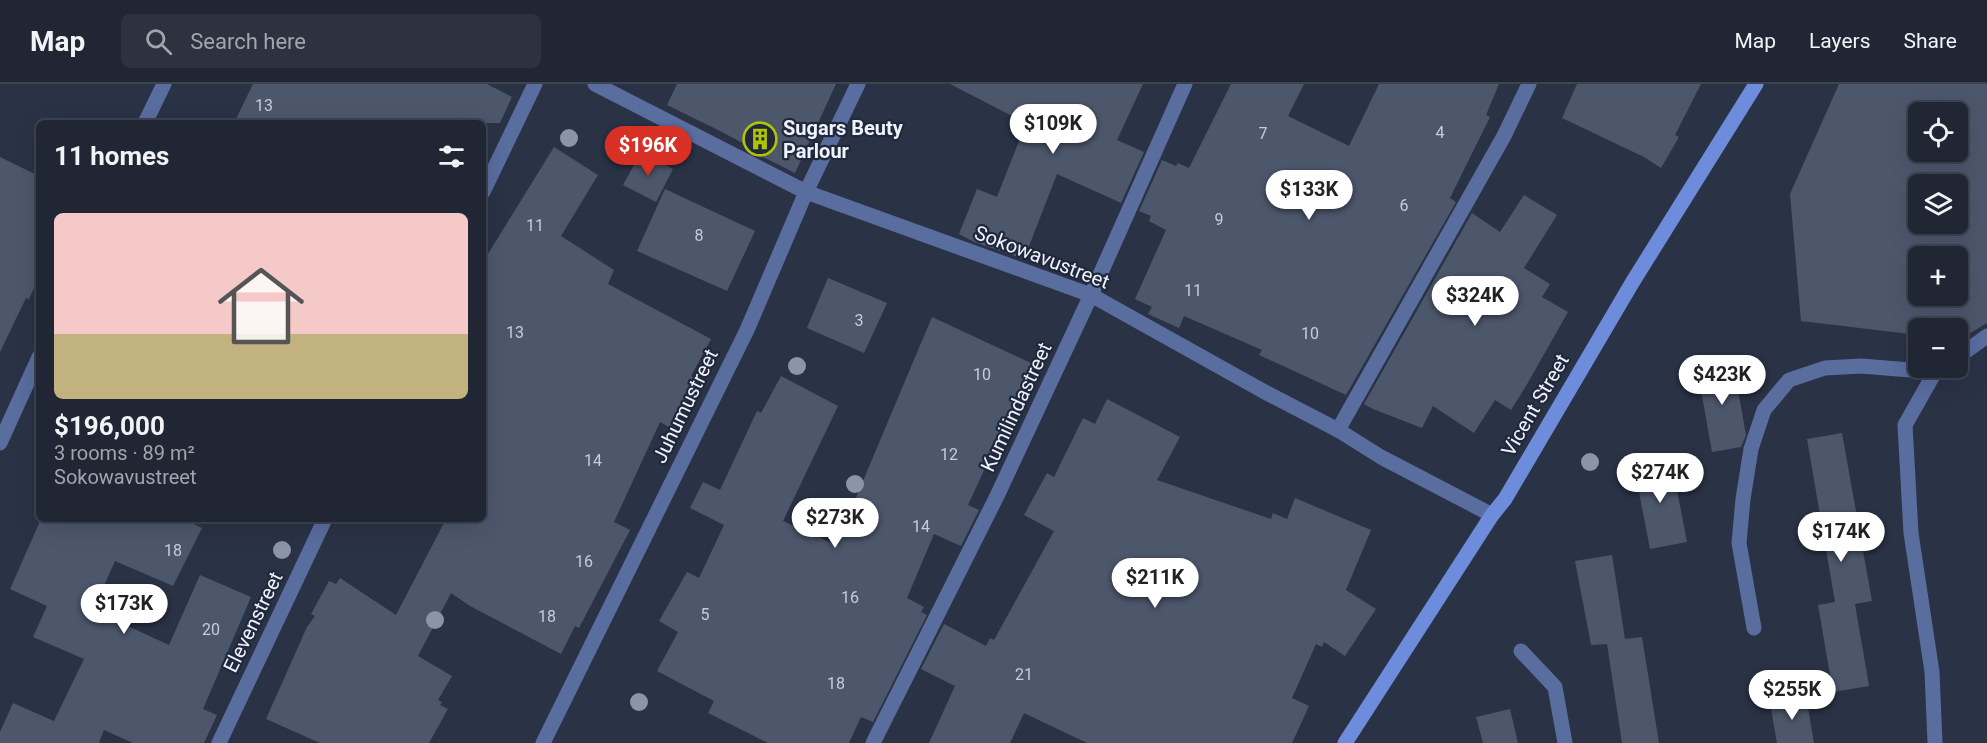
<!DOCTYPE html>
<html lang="en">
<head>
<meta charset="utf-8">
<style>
	body { margin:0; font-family:Roboto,sans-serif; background:#2d3240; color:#f1f3f6; height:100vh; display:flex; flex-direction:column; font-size:22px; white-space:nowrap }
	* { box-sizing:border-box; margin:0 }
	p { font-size:20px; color:#a2a5ac }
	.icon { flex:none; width:33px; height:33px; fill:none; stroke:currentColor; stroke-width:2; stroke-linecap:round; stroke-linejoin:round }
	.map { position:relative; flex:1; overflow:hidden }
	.details { position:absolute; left:36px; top:36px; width:450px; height:402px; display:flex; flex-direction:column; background:#202634; border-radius:9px; box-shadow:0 6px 24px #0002,0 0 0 2px #3d434f }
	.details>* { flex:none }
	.buttons { position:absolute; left:1908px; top:18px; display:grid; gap:12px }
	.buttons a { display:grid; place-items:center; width:60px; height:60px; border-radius:9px; background:#202634; box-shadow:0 6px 24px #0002,0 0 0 2px #3d434f; font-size:30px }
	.price { position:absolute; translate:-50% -51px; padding:0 14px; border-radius:21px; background:#fff; color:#222; font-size:20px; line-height:39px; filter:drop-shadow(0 2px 3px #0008) }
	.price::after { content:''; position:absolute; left:50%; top:36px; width:18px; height:14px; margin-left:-9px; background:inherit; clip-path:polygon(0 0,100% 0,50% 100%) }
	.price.active { background:#d93025; color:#fff }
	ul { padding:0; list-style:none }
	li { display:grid; align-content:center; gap:12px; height:318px; padding:0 18px }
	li+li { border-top:2px solid #3d434f }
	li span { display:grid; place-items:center; height:186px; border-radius:9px; color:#555 }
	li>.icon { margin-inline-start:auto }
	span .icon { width:108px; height:108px; fill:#fffc; stroke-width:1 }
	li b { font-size:26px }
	h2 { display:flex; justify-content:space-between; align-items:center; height:72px; padding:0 18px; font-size:26px }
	header { display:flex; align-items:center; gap:36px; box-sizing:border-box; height:84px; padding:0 30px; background:#202634; border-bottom:2px solid #3d434f }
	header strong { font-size:28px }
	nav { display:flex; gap:33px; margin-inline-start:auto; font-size:21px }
	.search { width:420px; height:54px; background:#2d3240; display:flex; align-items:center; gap:15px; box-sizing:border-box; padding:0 21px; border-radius:9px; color:#a2a5ac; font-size:22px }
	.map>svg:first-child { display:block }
</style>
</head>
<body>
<header>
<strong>Map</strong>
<div class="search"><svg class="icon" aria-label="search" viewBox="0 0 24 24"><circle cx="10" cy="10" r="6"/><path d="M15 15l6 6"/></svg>Search here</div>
<nav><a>Map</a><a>Layers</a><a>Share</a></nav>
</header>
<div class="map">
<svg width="1987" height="659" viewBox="0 0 1987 659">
	<rect width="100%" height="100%" fill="#2a3246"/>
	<!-- building -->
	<g fill="#4d576c" fill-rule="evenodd">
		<polygon points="253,0 487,0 512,13 500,39 234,39"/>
		<polygon points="677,0 836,0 795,89 753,68 754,65 720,47 667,21"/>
		<polygon points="950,0 1143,0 1117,56 1144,68 1121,119 1057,90 1024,175 974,158 959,150 977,105 997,113 1026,39"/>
		<polygon points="1231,0 1304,0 1288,32 1349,62 1379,0 1499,0 1486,31 1490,33 1450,114 1456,118 1346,311 1259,271 1262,266 1184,232 1179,244 1148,230 1152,223 1135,215 1166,146 1149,137 1151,132 1139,127 1162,76 1176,82 1178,79 1189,84"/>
		<polygon points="1577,0 1701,0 1675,51 1679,53 1661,84 1644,73 1562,34"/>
		<path d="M1839,0H1987V239L1959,256L1958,244H1918V251L1801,237L1790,110ZM1918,28H1958V68H1918ZM1918,100H1958V140H1918ZM1918,172H1958V212H1918Z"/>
		<polygon points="554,63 598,91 561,152 614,186 608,200 711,255 691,292 700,298 674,346 660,338 614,438 630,446 579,544 575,542 561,570 470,522 451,509 418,572 452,592 438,616 442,618 440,621 448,625 429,659 320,659 266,635 307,543 315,532 311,530 329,497 336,500 340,494 396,531 446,435 483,435 483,178"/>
		<polygon points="641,68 673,85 656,118 623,101"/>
		<polygon points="0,73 39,92 39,193 29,215 26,214 0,268"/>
		<polygon points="665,105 755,147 727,207 637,167"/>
		<polygon points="1524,111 1557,131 1524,184 1550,200 1542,213 1568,228 1526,302 1511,326 1495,316 1474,349 1433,322 1422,344 1373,325 1364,320 1472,129 1500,148"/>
		<polygon points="828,194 887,219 864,269 807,244"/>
		<polygon points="932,233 1033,280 968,421 979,426 961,462 934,450 907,514 924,523 921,528 927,531 873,638 861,633 849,659 768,659 708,629 714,617 657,587 678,548 659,537 687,488 699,494 724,441 690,424 703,398 720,406 757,327 761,329 781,292 838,322 783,437 836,461"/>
		<polygon points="1733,278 1746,351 1741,363 1712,368 1697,284"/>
		<polygon points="1107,315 1180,353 1157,396 1271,435 1273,429 1287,435 1295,414 1371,446 1346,506 1376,525 1345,572 1324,558 1322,563 1316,560 1292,614 1309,622 1292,659 1087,659 1024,629 1010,659 929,659 955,602 921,585 944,540 986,562 990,554 994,556 1054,447 1024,431 1047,389 1054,393 1083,334 1095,340"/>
		<polygon points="1842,349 1872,517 1855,520 1869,602 1833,608 1818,521 1835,518 1807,355"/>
		<polygon points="1671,375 1687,458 1650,465 1634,382"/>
		<polygon points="41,435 183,435 202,444 173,502 115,477 93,526 169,561 200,491 251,513 203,625 217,631 204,659 133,659 104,646 99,658 102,659 0,659 0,648 13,619 54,637 84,575 33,553 47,522 10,505"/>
		<polygon points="1612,471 1625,555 1642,553 1659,659 1622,659 1607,560 1591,561 1575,477"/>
		<polygon points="1806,612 1814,659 1777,659 1770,619"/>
		<polygon points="1510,625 1518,659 1483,659 1476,633"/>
	</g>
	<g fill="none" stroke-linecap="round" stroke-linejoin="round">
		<!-- street -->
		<g stroke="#596d9f" stroke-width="15">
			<polyline points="595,0 806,108 1091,211 1263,307 1338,346 1381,373 1492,431"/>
			<polyline points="145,39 164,0"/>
			<polyline points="483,108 535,0"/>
			<polyline points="1958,273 1987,252"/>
			<polyline points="1338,346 1504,52 1529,0"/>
			<polyline points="0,359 39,273"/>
			<polyline points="1754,544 1739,459 1743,415 1751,365 1764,326 1789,296 1825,284 1861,282 1935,288 1942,284"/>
			<polyline points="1521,567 1555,603 1565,659"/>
			<polyline points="219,659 325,435"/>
			<polyline points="543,659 747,246 806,108 858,0"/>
			<polyline points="873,659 997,412 1091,211 1185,0"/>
			<polyline points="1935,659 1932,588 1911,449 1905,341 1935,288"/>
		</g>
		<!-- secondary -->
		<polyline stroke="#6d8cdc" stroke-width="15" points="1345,659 1492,431 1505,415 1632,199 1756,0"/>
	</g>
	<!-- trees -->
	<g fill="#8b94a8">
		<circle cx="569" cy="54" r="9"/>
		<circle cx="797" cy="282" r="9"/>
		<circle cx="1590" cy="378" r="9"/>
		<circle cx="855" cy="400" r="9"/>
		<circle cx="282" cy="466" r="9"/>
		<circle cx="435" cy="536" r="9"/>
		<circle cx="639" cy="618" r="9"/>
	</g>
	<!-- icons -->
	<defs>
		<g id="building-ring" transform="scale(1.725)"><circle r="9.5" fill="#21283c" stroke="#b0c500" stroke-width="1.5"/><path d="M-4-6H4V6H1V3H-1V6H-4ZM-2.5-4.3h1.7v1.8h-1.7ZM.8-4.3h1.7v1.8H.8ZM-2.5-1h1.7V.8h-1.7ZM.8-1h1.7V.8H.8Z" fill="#b0c500"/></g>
	</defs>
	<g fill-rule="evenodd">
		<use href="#building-ring" x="760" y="55"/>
	</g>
	<g text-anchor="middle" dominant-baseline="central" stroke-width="4.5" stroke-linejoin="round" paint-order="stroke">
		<!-- number labels -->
		<g font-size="16" fill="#c6ccd9">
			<text x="264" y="21">13</text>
			<text x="1440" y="48">4</text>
			<text x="1263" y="49">7</text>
			<text x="1404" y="121">6</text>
			<text x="1219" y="135">9</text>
			<text x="535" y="141">11</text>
			<text x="699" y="151">8</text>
			<text x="1193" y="206">11</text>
			<text x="859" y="236">3</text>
			<text x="515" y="248">13</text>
			<text x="1310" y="249">10</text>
			<text x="982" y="290">10</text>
			<text x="949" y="370">12</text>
			<text x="593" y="376">14</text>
			<text x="921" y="442">14</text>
			<text x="173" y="466">18</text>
			<text x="584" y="477">16</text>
			<text x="850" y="513">16</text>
			<text x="705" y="530">5</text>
			<text x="547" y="532">18</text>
			<text x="211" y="545">20</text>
			<text x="1024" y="590">21</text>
			<text x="836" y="599">18</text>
		</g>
		<!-- poi labels -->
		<g font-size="20" font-weight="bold" fill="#eef3fd" stroke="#21283c" text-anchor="start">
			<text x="783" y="44">Sugars Beuty<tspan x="783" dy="23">Parlour</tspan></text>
		</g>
		<!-- street labels -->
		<g font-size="20" fill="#eef3fd" stroke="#21283c">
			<text transform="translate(1042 173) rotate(21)">Sokowavustreet</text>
			<text transform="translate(1535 321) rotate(-60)">Vicent Street</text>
			<text transform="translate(685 322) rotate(-64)">Juhumustreet</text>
			<text transform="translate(1016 323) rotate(-65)">Kumilindastreet</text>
			<text transform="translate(253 538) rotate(-64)">Elevenstreet</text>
		</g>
	</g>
</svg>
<div class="buttons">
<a><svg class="icon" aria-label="locate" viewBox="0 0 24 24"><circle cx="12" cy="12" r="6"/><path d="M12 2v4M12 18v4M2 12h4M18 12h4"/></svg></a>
<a><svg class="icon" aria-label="layers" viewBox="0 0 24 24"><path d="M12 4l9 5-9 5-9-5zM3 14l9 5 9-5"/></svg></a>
<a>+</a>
<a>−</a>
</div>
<b class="price" style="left:1053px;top:71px">$109K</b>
<b class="price active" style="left:648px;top:93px">$196K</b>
<b class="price" style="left:1309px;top:137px">$133K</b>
<b class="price" style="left:1475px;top:243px">$324K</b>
<b class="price" style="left:1722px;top:322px">$423K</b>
<b class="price" style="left:1660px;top:420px">$274K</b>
<b class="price" style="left:835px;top:465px">$273K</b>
<b class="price" style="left:1841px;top:479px">$174K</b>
<b class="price" style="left:1155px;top:525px">$211K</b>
<b class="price" style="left:124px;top:551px">$173K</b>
<b class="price" style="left:1792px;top:637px">$255K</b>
<section class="details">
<h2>11 homes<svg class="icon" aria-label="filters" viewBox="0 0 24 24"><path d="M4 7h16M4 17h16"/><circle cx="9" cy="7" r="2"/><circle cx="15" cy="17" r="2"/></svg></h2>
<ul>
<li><span style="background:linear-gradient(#f6c9c9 65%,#c2b280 0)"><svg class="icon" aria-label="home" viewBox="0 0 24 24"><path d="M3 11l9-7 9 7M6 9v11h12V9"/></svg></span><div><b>$196,000</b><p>3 rooms · 89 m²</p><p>Sokowavustreet</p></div></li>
</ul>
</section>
</div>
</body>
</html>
